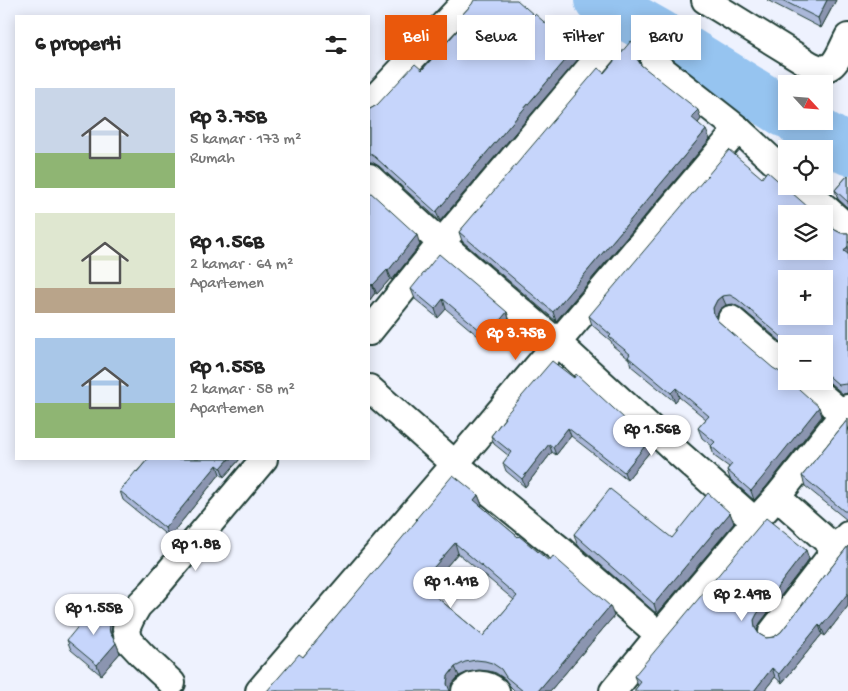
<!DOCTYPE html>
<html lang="id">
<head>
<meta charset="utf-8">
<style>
	body { margin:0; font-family:"Gochi Hand",sans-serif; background:#f2f2f2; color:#222; height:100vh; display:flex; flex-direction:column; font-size:19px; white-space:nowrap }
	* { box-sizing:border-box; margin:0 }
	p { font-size:16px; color:#767676 }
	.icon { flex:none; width:28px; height:28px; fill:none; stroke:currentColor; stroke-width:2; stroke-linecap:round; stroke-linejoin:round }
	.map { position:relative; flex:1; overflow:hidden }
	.details { position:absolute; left:15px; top:15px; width:355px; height:445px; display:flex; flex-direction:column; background:#fff; border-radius:0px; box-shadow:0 2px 12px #0003 }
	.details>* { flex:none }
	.banner { position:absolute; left:385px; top:15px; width:388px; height:45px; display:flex; gap:10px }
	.needle { width:32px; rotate:116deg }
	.buttons { position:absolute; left:778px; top:75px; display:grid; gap:10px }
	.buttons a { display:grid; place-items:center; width:55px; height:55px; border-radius:0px; background:#fff; box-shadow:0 2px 12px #0003; font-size:25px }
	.price { position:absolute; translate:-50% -42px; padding:0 11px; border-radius:18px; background:#fff; color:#222; font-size:16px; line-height:32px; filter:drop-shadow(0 1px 2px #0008) }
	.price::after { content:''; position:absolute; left:50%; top:30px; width:15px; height:11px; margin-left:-8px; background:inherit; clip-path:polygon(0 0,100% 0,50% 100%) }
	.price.on { background:#ea580c; color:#fff }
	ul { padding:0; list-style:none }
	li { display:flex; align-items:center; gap:15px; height:125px; padding:0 20px }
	li span { display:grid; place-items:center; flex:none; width:140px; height:100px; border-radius:0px; color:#555 }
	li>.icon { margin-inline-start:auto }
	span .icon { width:60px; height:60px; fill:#fffc; stroke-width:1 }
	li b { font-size:21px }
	h2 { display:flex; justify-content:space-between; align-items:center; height:60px; padding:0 20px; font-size:21px }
	.pill { padding:0 18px; border-radius:0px; background:#fff; box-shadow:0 2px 12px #0003; font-size:18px; line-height:45px }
	.pill.on { background:#ea580c; color:#fff }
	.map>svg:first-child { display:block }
</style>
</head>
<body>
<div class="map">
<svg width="848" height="691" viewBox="0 0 848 691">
	<rect width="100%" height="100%" fill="#eef2fe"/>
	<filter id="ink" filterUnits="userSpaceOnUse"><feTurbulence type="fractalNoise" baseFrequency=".02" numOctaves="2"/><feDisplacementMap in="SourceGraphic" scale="10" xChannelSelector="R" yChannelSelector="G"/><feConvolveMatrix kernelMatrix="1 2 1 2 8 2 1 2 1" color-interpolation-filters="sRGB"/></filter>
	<g filter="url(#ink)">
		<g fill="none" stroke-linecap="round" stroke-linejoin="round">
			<!-- river -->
			<g stroke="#96c4f0" stroke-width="50">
				<polyline points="599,0 659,34 786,113"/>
				<polyline points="799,121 848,150"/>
			</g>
			<!-- street casing -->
			<g stroke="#1f3d34" stroke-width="30">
				<g id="street">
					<path d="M705,0L809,64C834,78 838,56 848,37"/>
					<polyline points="654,63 738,129"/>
					<polyline points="369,104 464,3"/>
					<polyline points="369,177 441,243 558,343 675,450 755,521 659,635 613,691"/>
					<polyline points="801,186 848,228"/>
					<polyline points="731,319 786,366"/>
					<polyline points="369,332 441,243 604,51"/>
					<polyline points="804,381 843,414"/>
					<polyline points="369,388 455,464 562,551 659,635"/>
					<polyline points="777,497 836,549"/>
					<polyline points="755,521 777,497 848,408"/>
					<polyline points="772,632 836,549 848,535"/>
					<polyline points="172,683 143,656 128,640 126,629 131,618 138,606 152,592 264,459"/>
					<polyline points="259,691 455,464 738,129 786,173"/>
					<path d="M465,691C474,682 487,683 496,691"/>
				</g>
			</g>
			<!-- street -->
			<use href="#street" stroke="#fff" stroke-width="26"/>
		</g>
		<!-- wall -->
		<g fill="#aab7d8" stroke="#1f3d34" fill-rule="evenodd">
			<polygon points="767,0 836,0 821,28"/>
			<polygon points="472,4 579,58 440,221 379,166 372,162 369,162 369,109 370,109 377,105 422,70 464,24 461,16"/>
			<polygon points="638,46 641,56 639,61 641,65 701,119 698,123 710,139 556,321 462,241 459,232 604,73"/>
			<polygon points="848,175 848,208 838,199 835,190"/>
			<polygon points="762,178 835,230 841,233 848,233 848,393 843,394 824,378 824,344 786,344 786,346 741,308 733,304 726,305 720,309 716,317 716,319 718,321 786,381 822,416 766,487 754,500 730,479 727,470 729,467 714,456 711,446 712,446 702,438 698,428 706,419 679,397 675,402 631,366 629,359 613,346 611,341 592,325 589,316"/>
			<polygon points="369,191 420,245 392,280 390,279 377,294 375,293 369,301"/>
			<polygon points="411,289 507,312 510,322 490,346 446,309 438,318 415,299"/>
			<polygon points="504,417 649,441 652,449 627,480 571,436 556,455 552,452 525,487 506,471 503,463 509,456 494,444 491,436 504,419"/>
			<polygon points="848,419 848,520 847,520 805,486 802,476"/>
			<polygon points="148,459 240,459 224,477 220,474 169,537 123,500 120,491"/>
			<path d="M478,495L482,505L481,506L518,537L614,616L550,691H515L510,686L505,679L496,673L489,671L479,670L468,672L459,676L451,685V691L303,657L417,521L416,519ZM458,553L514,600L483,636L427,589Z"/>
			<polygon points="730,513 734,523 657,614 577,544 574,534 672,538"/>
			<polygon points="848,546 848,606 825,636 822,634 782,683 775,677 764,691 634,691 638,686 634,676 809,559 760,623 757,630 759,634 766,638 774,637 781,632"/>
			<polygon points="108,617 112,627 111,632 112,637 116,643 120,653 101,675 71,650 67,640"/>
		</g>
		<!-- shaded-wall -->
		<g fill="#8b95b0" stroke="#1f3d34">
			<polygon points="827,0 836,0 821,28 818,18"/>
			<polygon points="638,46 641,56 639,61 640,68 637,59 636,52"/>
			<polygon points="575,49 579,58 440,221 436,212"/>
			<polygon points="698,110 701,119 695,127 691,117"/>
			<polygon points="706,130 710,139 556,321 553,312"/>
			<polygon points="417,235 420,245 392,280 388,271"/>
			<polygon points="848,246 848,259 844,251"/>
			<polygon points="387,270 390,279 377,294 373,285"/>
			<polygon points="372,284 375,293 369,301 369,288"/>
			<polygon points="722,296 726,305 720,309 716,317 717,324 714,315 713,308 717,300"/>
			<polygon points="443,299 446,309 438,318 435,309"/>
			<polygon points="507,312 510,322 490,346 487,336"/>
			<polygon points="676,388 679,397 675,402 671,393"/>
			<polygon points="819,407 822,416 766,487 754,500 751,491"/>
			<polygon points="568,428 571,436 556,455 553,447"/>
			<polygon points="649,441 652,449 627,480 624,472"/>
			<polygon points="549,444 552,452 525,487 522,479"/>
			<polygon points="229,459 240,459 224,477 221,468"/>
			<polygon points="217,465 220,474 169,537 165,528"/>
			<polygon points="478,495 482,505 478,510 474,500"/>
			<polygon points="730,513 734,523 657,614 654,604"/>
			<polygon points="455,543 458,553 424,593 420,583"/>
			<polygon points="806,550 809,559 760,623 757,630 758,637 755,628 754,620 757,614"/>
			<polygon points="848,593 848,606 825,636 821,627"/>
			<polygon points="610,606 614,616 550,691 538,691"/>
			<polygon points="108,617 112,627 111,632 113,643 110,633 108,622"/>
			<polygon points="819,625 822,634 782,683 779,674"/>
			<polygon points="116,643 120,653 101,675 97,665"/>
			<polygon points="455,667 459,676 451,685 451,691 449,691 447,684 448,676"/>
			<polygon points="772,668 775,677 764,691 754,691"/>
		</g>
		<!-- building -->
		<g fill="#c6d5fb" stroke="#1f3d34" fill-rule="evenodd">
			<polygon points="474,0 517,0 534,15 535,14 575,49 436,212 375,157 369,153 369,109 370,109 377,105 415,64 422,70 466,21 461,16 472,4"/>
			<polygon points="782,0 827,0 818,18"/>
			<polygon points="631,41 638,46 636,52 637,59 641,65 698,110 691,117 706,130 553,312 459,232 598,68 604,73"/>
			<path d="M729,150L762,178L767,171L816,214H786V251H824V220L835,230L841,233H848V246L844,251L848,254V385L846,384L839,385L824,372V344H790L737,299L730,295L722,296L717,300L713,308L714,315L718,321L773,368L780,372L786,371V381H790L819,407L762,478L751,491L727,470L732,464L711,446L715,442L698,428L709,416L676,388L671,393L628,357L630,354L609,337L611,335L589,316ZM786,279H824V316H786Z"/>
			<polygon points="848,175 848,202 835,190"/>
			<polygon points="369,191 417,235 388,271 387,270 373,285 372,284 369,288"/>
			<polygon points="439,254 507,312 487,336 443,299 435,309 411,289"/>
			<polygon points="552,361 574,378 576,374 649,441 624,472 568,428 553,447 549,444 522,479 503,463 511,452 491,436 505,418 504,417"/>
			<polygon points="848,419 848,511 844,511 802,476"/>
			<polygon points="148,459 229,459 221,468 217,465 165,528 120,491 136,471 137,472"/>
			<path d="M453,475L478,495L474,500L518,537L519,536L549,561L553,556L610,606L538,691H523L506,677L501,669L492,663L485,661L476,660L465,662L455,667L448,676L447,684L450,691H267L299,654L303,657L417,520L416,519ZM455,543L517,596L483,636L420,583Z"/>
			<polygon points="610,489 672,538 708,493 730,513 654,604 574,534"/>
			<polygon points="766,518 806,550 757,614 754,620 755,628 759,634 766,638 774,637 781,632 848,546 848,593 821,627 819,625 779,674 772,668 754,691 634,691 641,682 634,676"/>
			<polygon points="95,606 108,617 108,622 110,633 116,643 97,665 67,640"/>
		</g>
	</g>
</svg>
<div class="buttons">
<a><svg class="needle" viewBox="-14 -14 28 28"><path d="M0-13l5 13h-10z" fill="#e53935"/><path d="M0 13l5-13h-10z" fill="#767676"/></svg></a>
<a><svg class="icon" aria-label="locate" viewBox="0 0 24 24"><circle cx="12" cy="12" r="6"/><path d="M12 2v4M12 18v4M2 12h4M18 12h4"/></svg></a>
<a><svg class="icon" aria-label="layers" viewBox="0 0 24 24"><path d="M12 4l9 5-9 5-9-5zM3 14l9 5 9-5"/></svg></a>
<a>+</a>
<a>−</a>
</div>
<b class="price on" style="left:516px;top:361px">Rp 3.75B</b>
<b class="price" style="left:652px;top:457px">Rp 1.56B</b>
<b class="price" style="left:196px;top:572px">Rp 1.8B</b>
<b class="price" style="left:451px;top:609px">Rp 1.41B</b>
<b class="price" style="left:742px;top:622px">Rp 2.49B</b>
<b class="price" style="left:94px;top:636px">Rp 1.55B</b>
<div class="banner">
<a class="pill on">Beli</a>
<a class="pill">Sewa</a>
<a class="pill">Filter</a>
<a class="pill">Baru</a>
</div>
<section class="details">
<h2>6 properti<svg class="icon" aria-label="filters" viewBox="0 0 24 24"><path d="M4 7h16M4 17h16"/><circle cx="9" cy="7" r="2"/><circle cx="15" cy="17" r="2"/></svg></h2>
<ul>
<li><span style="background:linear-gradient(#c9d6e8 65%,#8fb573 0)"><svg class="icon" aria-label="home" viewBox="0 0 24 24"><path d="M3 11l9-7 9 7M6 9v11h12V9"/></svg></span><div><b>Rp 3.75B</b><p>5 kamar · 173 m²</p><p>Rumah</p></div></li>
<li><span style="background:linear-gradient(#dfe7d0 75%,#b9a48a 0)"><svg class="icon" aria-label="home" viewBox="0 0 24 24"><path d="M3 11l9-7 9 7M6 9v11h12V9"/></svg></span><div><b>Rp 1.56B</b><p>2 kamar · 64 m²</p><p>Apartemen</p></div></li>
<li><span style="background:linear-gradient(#a9c7e8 65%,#8fb573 0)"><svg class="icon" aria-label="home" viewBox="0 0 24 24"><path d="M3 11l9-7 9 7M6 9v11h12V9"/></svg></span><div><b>Rp 1.55B</b><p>2 kamar · 58 m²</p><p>Apartemen</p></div></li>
</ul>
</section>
</div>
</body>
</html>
